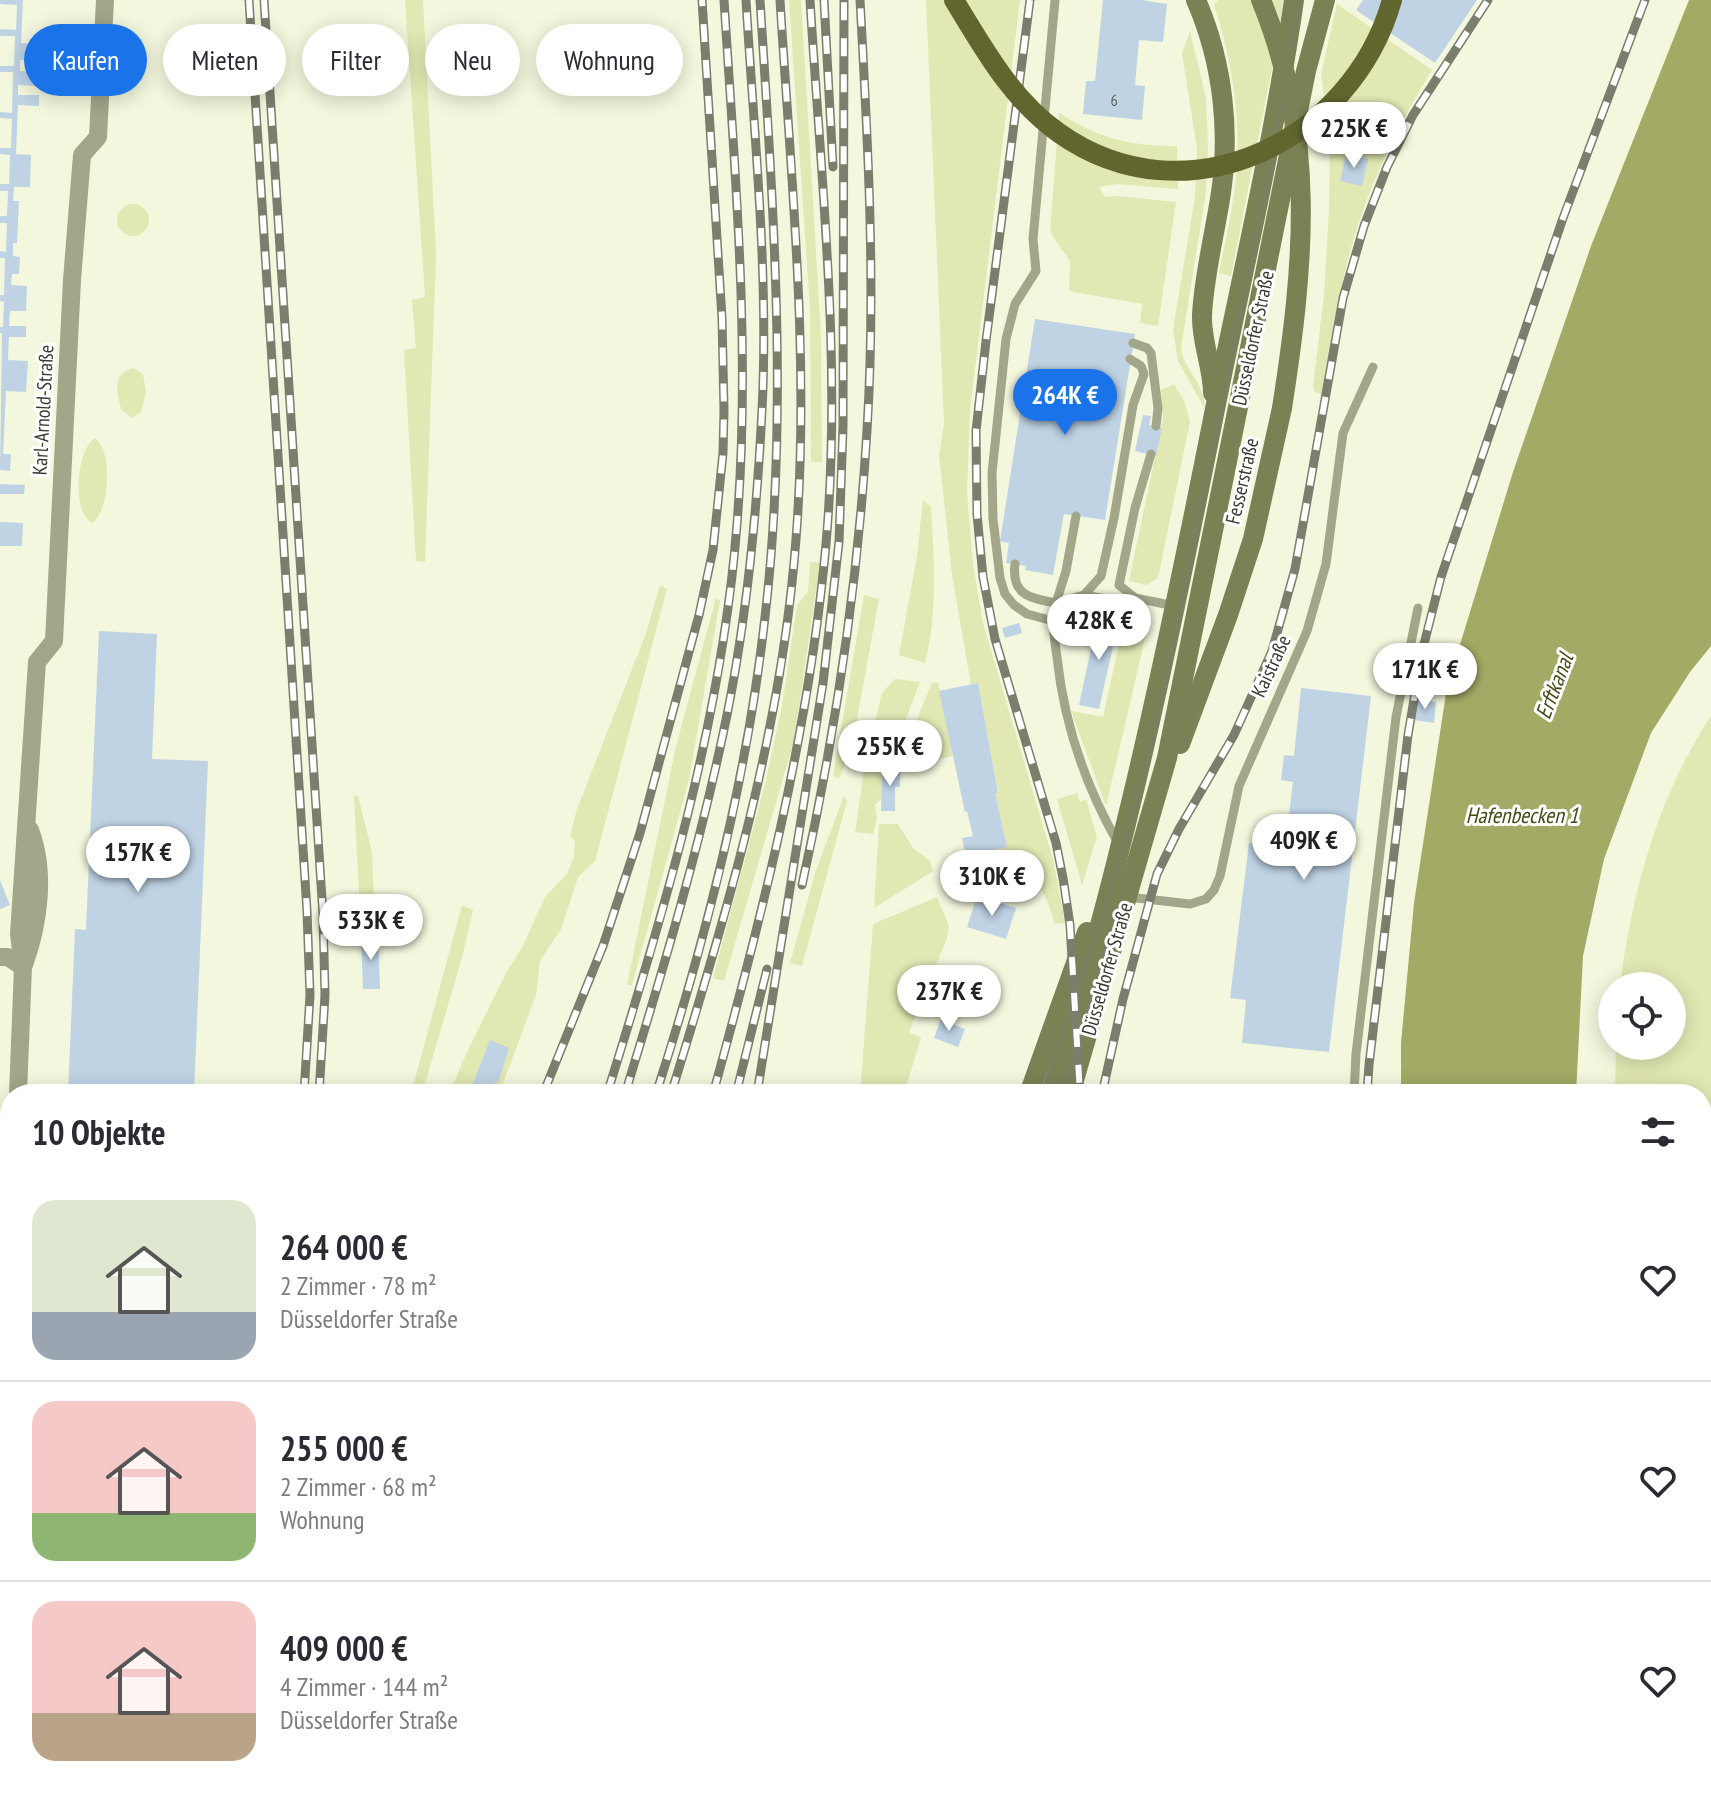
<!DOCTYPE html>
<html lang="de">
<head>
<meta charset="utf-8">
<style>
	body { margin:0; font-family:"PT Sans Narrow",sans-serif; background:#f2f2f3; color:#2b2b33; height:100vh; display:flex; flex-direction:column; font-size:30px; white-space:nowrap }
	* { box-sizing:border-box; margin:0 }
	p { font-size:26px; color:#7c7c81 }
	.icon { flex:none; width:44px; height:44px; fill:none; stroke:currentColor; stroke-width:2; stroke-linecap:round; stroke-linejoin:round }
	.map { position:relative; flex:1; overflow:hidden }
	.drawer { position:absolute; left:0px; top:1084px; width:1712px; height:712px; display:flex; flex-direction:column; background:#fff; border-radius:32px 32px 0 0; box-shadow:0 4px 20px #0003 }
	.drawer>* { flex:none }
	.guide { position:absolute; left:24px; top:24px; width:800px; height:72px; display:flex; gap:16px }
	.tools { position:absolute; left:1598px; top:972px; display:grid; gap:16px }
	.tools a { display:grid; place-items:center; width:88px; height:88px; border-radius:50%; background:#fff; box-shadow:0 4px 20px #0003; font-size:40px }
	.price { position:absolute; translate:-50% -68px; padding:0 18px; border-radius:28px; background:#fff; color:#222; font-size:26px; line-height:52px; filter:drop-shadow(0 2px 4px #0008) }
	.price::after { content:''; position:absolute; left:50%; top:48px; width:24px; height:18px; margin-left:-12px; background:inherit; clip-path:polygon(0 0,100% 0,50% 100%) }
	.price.selected { background:#1a73e8; color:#fff }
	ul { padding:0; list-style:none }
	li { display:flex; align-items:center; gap:24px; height:200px; padding:0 32px }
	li+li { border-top:2px solid #e1e1e2 }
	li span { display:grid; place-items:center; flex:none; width:224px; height:160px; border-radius:24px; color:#555 }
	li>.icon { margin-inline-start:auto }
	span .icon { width:96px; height:96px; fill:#fffc; stroke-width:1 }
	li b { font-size:34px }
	h2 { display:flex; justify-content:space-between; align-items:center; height:96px; padding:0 32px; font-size:34px }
	.tag { padding:0 28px; border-radius:36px; background:#fff; box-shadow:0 4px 20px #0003; font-size:28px; line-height:72px }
	.tag.selected { background:#1a73e8; color:#fff }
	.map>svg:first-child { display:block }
</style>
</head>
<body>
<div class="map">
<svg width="1711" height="1796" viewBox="0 0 1711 1796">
	<rect width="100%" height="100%" fill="#f3f7dd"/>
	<!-- green -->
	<g fill="#e2e8b3">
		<polygon points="405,0 423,0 436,254 425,562 416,561 404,350 416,348 412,300 425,297"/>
		<polygon points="789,0 801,0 821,336 822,462 811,462 810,308"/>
		<path d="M926,0H1020L970,410L967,493L973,564L983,623L1053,859L1065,923L1055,924C1034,851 1016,884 966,856L1007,847L995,793L998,792L978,684L971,685L952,575L939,456L944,424Z"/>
		<path d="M1218,0H1283L1281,23L1231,276L1219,273C1224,247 1230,221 1234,194C1243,130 1234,66 1214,5Z"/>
		<path d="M1337,4L1432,70C1402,119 1376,170 1358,225C1340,280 1332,338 1322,394L1315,392L1313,387L1324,294L1329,209L1330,142L1321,74Z"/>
		<path d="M1190,31L1206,98L1208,145L1206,192L1181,348C1185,372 1205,384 1205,409L1178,361L1173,329L1195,197L1197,149L1182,53Z"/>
		<path d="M1059,113C1101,139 1129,146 1177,146L1178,189L1117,184L1099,187L1105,197L1117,196L1176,202L1158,326L1140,323L1142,304L1069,291L1070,261L1050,232Z"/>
		<circle cx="133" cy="220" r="16"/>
		<path d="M133,368L143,374L146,392L141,412L132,418L121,409C117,390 111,375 133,368Z"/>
		<polygon points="1174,384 1185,403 1190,422 1158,578 1146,585 1129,581 1163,419 1161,390"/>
		<path d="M95,438C113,451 110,511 92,523C71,511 76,451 95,438Z"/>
		<path d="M923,500L931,507C934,559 938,612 925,663L899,655L917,556Z"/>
		<polygon points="810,562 820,563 794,741 724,981 713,978 766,780 782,706 797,605 808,592"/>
		<polygon points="660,585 667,589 595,861 578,877 561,929 540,961 536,995 499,1094 449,1094 467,1052 507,971 522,948 545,897 567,874 574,857 575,842 570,836 577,809 645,636"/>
		<polygon points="864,595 879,599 852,746 839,779 833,776"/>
		<polygon points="716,598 720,601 689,780 632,985 627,985 676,746"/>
		<polygon points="1124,621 1148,626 1106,806 1071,711 1103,717"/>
		<polygon points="895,679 920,682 898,740 900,768 882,768 881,799 875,805 877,819 873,834 855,832 865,764 882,693"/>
		<path d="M938,682L953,756L916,764C907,732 920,713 932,683Z"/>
		<path d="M1711,716V1796H1701L1698,1786H1702V1094H1615L1616,1046H1672V986H1620C1632,891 1658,796 1711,716Z"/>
		<polygon points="1077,793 1080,802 1086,799 1097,837 1082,885 1057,799"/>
		<polygon points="354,795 358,796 372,852 375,929 361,931"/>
		<polygon points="844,796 847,801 802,966 790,963 816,870"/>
		<polygon points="879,824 898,824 913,848 930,861 933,871 874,908"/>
		<polygon points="937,897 949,926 947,938 909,1032 921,1038 904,1094 860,1094 873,924"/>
		<polygon points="462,905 473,910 463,954 422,1094 411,1094"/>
		<polygon points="10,1709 10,1786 77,1786 71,1796 0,1796 0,1728 8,1729"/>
		<polygon points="599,1786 664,1786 658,1796 594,1796"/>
	</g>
	<!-- water -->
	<g fill="#a3aa65">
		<polygon points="1689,0 1711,0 1711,646 1690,672 1651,733 1604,859 1583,956 1576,1094 1401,1094 1401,1043 1414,903 1447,687 1513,472 1591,246"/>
		<polygon points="1461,1786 1657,1786 1660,1796 1463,1796"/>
	</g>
	<!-- pier -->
	<polygon fill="#f3f7dd" points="1475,1786 1523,1786 1499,1796 1459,1796 1458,1794"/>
	<!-- building -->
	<g fill="#bfd3e5">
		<polygon points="0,0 23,0 21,43 42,44 42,60 20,60 20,71 41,72 40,86 18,85 18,95 39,95 39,106 18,105 16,154 31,155 30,187 14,187 13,201 19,201 17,243 13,243 13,256 20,257 19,274 12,274 11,285 27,286 26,311 10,311 9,326 26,326 26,337 9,337 8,360 28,361 26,392 6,391 3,454 11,454 10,471 0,470 2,333 0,333 0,327 3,327 4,302 0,301 0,295 4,295 5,258 0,258 0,251 6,252 7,223 0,223 0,216 7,216 8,191 0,191 0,184 9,184 10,155 0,154 0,148 11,148 12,119 0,118 0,112 12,113 13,72 0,72 0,66 14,66 15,36 0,36 0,29 16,30 17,5 0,4"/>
		<polygon points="1103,0 1142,0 1167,4 1163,42 1139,40 1135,85 1145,86 1142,120 1083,114 1086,81 1095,81"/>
		<polygon points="1363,0 1477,0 1435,63 1356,10"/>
		<polygon points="1346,154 1368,159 1362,186 1340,181"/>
		<polygon points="1035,319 1135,334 1105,520 1064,514 1053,575 1025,570 1026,566 1006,563 1009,543 1000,541"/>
		<polygon points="1143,415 1151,416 1149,425 1162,428 1156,456 1135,451"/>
		<polygon points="0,484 25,485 24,494 0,494"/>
		<polygon points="0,522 23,523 22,546 0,546"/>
		<polygon points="1098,616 1119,620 1099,709 1079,705"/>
		<polygon points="1019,623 1022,633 1005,638 1002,628"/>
		<polygon points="99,631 157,634 152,759 208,761 194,1094 68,1094 75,929 86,930"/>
		<polygon points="978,683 998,793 995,793 1007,847 966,856 962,838 973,836 967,811 965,812 939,691"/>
		<polygon points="1301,688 1371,696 1329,1052 1242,1043 1246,1000 1230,998 1249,843 1285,848 1293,782 1281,780 1284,755 1294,756"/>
		<polygon points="1416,700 1436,702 1434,723 1414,720"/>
		<polygon points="882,767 900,768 900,787 895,787 895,811 881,811"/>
		<polygon points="0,880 10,905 0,909"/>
		<polygon points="977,896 1016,908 1006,939 967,927"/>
		<polygon points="378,934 380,989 363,989 361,935"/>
		<polygon points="941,1019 965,1029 958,1047 934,1038"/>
		<polygon points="490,1040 509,1048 498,1083 495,1082 490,1094 469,1094"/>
		<polygon points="375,1786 403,1786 396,1796 368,1796"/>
		<polygon points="827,1786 1088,1786 1092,1796 889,1796"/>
	</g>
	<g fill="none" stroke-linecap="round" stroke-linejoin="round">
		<!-- lane -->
		<g stroke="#a3a689" stroke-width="9">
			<polyline points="1133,343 1147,348 1151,353 1158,408 1156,426"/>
			<polyline points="1151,454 1135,508 1119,585 1135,598 1175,606"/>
			<path d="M1015,564C1011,596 1031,598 1056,603L1066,571L1076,516"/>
			<polyline points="1084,595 1122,602 1135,598"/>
			<polyline points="1053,621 1027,614 1014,605 1005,594 1000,578 993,519 992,473 1006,339 1015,304 1036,271 1033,239 1055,0"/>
			<path d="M1118,843C1085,785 1064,724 1057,657C1054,638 1052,622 1056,603L1084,595L1101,576L1114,518L1133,405L1144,374L1141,366L1130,359"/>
			<polyline points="1128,897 1190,904 1206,899 1214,890 1220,876 1239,786 1307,631 1326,564 1343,433 1373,367"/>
			<polyline points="1354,1094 1356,1054 1396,717 1418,608"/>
			<polyline points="1429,1786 1431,1796"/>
		</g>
		<!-- street -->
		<g stroke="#a3a689" stroke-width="18">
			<polyline points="0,957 8,957 23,967"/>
			<path d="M24,965C39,923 46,872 30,830"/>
			<polyline points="18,1094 23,967 19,934 37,662 54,641 72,280 82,155 98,137 105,0"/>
			<polyline points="0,1496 10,1267"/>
			<polyline points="50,1786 61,1795"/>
		</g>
		<!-- secondary -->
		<g stroke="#7c8155" stroke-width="20">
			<path d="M1196,0C1223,62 1231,133 1220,199C1214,237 1204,276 1202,315C1201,342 1213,367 1213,393"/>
			<polyline points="1180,744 1228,615 1253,539 1282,408"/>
			<polyline points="1029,1094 1087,932"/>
			<path d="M1051,1094C1123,867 1171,632 1217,399C1244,266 1275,134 1294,0"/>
			<polyline points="1070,1094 1167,758 1306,71 1325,0"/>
			<polyline points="1168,1786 1172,1796"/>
			<polyline points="684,1796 690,1786"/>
			<polyline points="715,1796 720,1786"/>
		</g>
		<!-- tram -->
		<g stroke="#7b7d6d" stroke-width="2">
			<polyline points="1041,1094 1100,924 1147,768 1265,195 1300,0"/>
			<polyline points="1063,1094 1118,906"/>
			<polyline points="708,1796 713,1786"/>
		</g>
		<!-- rail casing -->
		<g stroke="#7b7d6d" stroke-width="9">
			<g id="rail">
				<polyline points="249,0 307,911 310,995 304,1094"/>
				<polyline points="264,0 323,915 325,995 319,1094"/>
				<polyline points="824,0 833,167"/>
				<polyline points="1030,0 986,341 976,431 977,514 983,577 995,639 1056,843 1063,878 1070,925 1080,1094"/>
				<path d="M802,885C835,736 858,583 867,430C876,287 868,143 860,0"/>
				<polyline points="543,1094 603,946 640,833 699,615 713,550 723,453 724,410 722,318 702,0"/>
				<path d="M607,1094C665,909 722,719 737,524C751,349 735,175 724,0"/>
				<path d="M625,1094C663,970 701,843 727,715C747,615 757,512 762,410C769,273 754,136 746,0"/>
				<path d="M656,1094C706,939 747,779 765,617C789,412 773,205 760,0"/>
				<path d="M671,1094C727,913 782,729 796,539C810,360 791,179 780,0"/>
				<path d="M713,1094C763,912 809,732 826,544C842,363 821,180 810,0"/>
				<polyline points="736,1094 767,969"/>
				<polyline points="757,1094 823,683 839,542 843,427 844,0"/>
				<polyline points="1102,1094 1123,999 1157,874 1179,829 1234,735 1272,651 1295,569 1343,298 1364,226 1387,167 1413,115 1488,0"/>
				<polyline points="1367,1094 1369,1065 1408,735 1422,652 1441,577 1563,218 1645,0"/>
				<polyline points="1216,1786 1220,1796"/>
				<polyline points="1441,1786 1443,1796"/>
				<polyline points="94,1796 100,1786"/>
				<polyline points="155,1796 163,1786"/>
				<polyline points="240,1796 247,1786"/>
				<polyline points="279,1796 286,1786"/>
				<polyline points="305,1796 312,1786"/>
				<polyline points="346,1796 353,1786"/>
				<polyline points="484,1796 489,1786"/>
				<polyline points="520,1796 525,1786"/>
				<polyline points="535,1796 540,1786"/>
				<polyline points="582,1796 587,1786"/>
			</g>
		</g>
		<!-- rail -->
		<use href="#rail" stroke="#fff" stroke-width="6" stroke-dasharray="18" stroke-linecap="butt"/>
		<!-- secondary-bridge -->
		<path stroke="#7c8155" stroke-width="20" d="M1261,0C1317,135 1304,267 1282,408"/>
		<!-- primary-bridge -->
		<path stroke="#61662e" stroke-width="20" d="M954,0C984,49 1011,99 1059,133C1186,223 1352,142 1392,0"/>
	</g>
	<g text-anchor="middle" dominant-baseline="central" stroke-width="6" stroke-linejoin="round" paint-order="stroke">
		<!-- number labels -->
		<g font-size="16" fill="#5a605c">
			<text x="1114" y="100">6</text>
		</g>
		<!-- street labels -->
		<g font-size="20" fill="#38392f" stroke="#fff">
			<text transform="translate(1253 338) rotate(-78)">Düsseldorfer Straße</text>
			<text transform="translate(43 410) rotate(-87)">Karl-Arnold-Straße</text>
			<text transform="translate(1242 481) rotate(-77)">Fesserstraße</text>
			<text transform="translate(1271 666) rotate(-65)">Kaistraße</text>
			<text transform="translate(1107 969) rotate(-74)">Düsseldorfer Straße</text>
		</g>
		<!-- water labels -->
		<g font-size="22" font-style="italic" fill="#464a16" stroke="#fff">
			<text transform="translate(1554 686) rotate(-69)">Erftkanal</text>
			<text x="1522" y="815">Hafenbecken 1</text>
		</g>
	</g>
</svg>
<div class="tools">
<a><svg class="icon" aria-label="locate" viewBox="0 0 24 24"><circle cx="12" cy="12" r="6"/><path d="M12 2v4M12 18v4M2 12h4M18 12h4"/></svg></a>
</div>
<b class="price" style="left:1354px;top:170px">225K €</b>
<b class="price selected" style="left:1065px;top:437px">264K €</b>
<b class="price" style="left:1099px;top:662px">428K €</b>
<b class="price" style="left:1425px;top:711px">171K €</b>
<b class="price" style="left:890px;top:788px">255K €</b>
<b class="price" style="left:1304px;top:882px">409K €</b>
<b class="price" style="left:138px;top:894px">157K €</b>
<b class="price" style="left:992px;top:918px">310K €</b>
<b class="price" style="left:371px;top:962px">533K €</b>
<b class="price" style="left:949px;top:1033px">237K €</b>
<div class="guide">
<a class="tag selected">Kaufen</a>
<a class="tag">Mieten</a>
<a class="tag">Filter</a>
<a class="tag">Neu</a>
<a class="tag">Wohnung</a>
</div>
<section class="drawer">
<h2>10 Objekte<svg class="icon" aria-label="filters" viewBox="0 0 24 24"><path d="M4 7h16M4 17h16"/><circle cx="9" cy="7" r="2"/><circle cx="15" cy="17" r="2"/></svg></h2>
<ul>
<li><span style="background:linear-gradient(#dfe7d0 70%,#9aa5b1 0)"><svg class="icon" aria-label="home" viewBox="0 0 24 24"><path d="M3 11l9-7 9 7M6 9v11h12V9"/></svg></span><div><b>264 000 €</b><p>2 Zimmer · 78 m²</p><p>Düsseldorfer Straße</p></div><svg class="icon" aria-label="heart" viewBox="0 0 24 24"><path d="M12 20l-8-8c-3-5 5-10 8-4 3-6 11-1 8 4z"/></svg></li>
<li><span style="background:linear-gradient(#f6c9c9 70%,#8fb573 0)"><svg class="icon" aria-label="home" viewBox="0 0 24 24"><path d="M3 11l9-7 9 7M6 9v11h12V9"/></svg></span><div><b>255 000 €</b><p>2 Zimmer · 68 m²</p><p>Wohnung</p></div><svg class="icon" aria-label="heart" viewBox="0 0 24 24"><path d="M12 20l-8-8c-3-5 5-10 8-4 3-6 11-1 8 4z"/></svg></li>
<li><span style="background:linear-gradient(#f6c9c9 70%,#b9a48a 0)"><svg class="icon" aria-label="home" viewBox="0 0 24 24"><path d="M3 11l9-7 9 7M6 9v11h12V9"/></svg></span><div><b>409 000 €</b><p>4 Zimmer · 144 m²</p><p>Düsseldorfer Straße</p></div><svg class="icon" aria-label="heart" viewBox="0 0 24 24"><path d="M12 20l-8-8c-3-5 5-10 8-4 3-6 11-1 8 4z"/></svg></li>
</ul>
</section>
</div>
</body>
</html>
